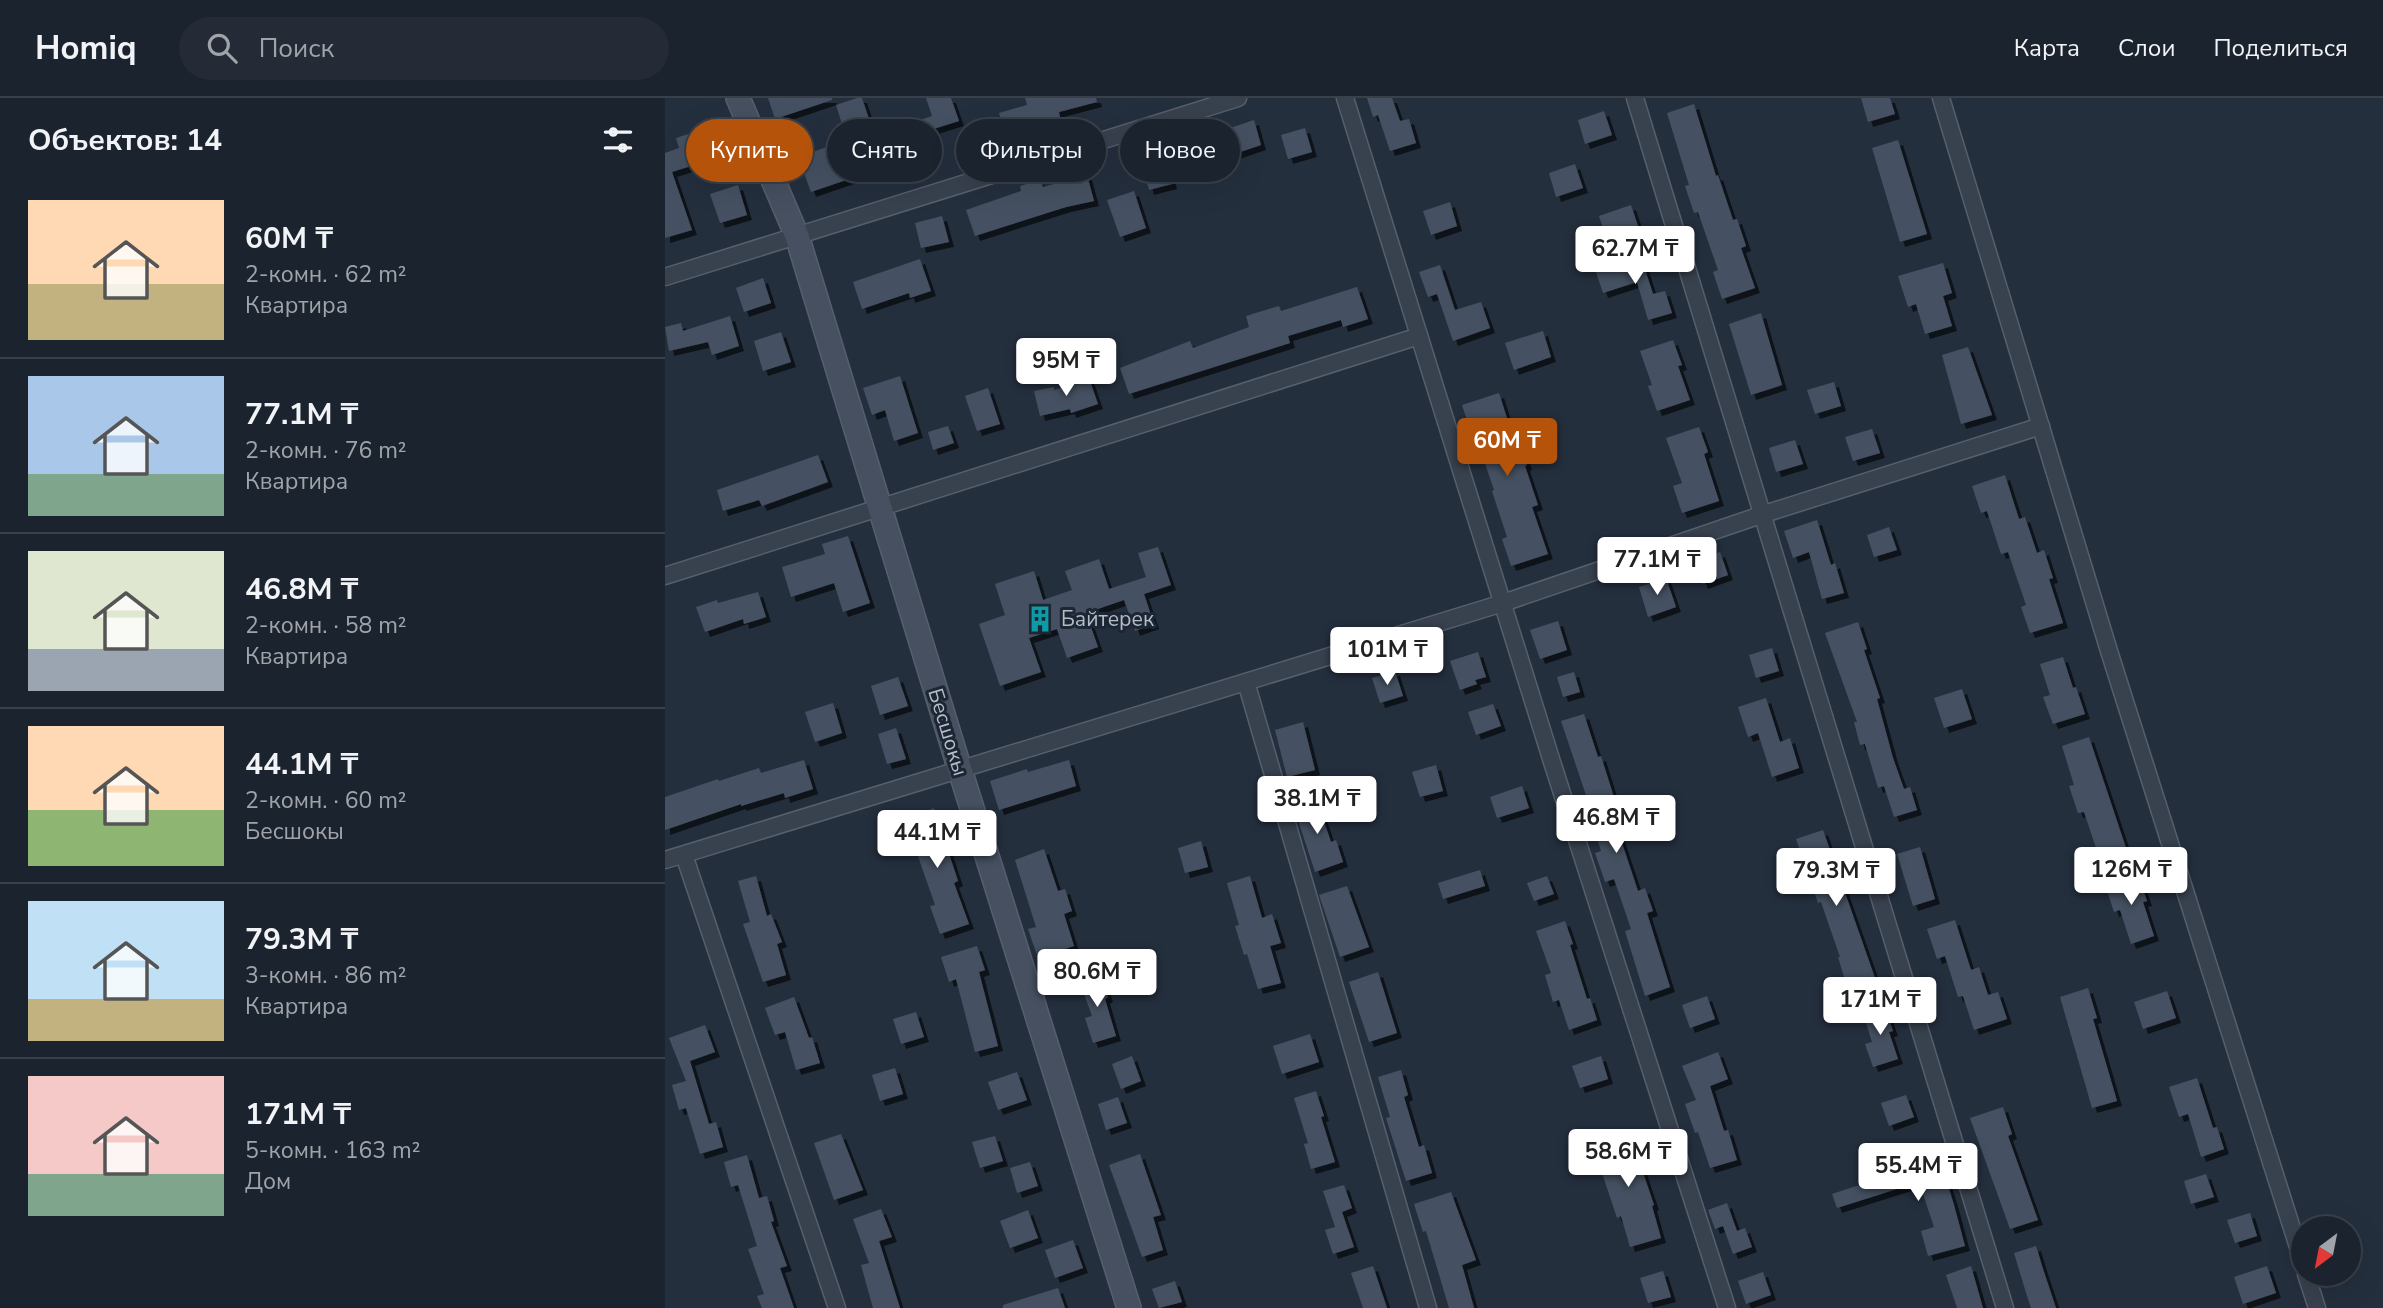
<!DOCTYPE html>
<html lang="ru">
<head>
<meta charset="utf-8">
<style>
	body { margin:0; font-family:"Nunito Sans",sans-serif; background:#242b36; color:#f1f3f6; height:100vh; display:flex; flex-direction:column; font-size:26px; white-space:nowrap }
	* { box-sizing:border-box; margin:0 }
	p { font-size:23px; color:#a0a4aa }
	.icon { flex:none; width:38px; height:38px; fill:none; stroke:currentColor; stroke-width:2; stroke-linecap:round; stroke-linejoin:round }
	.map { position:relative; flex:1; overflow:hidden }
	.panel { display:flex; flex-direction:column; background:#1b232e; width:665px }
	.panel>* { flex:none }
	.guide { position:absolute; left:21px; top:21px; width:665px; height:63px; display:flex; gap:14px }
	.needle { width:46px; rotate:212deg }
	.controls { position:absolute; left:1626px; top:1118px; display:grid; gap:14px }
	.controls a { display:grid; place-items:center; width:70px; height:70px; border-radius:50%; background:#1b232e; box-shadow:0 7px 28px #0002,0 0 0 2px #39404a; font-size:35px }
	.price { position:absolute; translate:-50% -60px; padding:0 16px; border-radius:7px; background:#fff; color:#222; font-size:23px; line-height:46px; filter:drop-shadow(0 2px 4px #0008) }
	.price::after { content:''; position:absolute; left:50%; top:42px; width:21px; height:16px; margin-left:-10px; background:inherit; clip-path:polygon(0 0,100% 0,50% 100%) }
	.price.current { background:#b45309; color:#fff }
	ul { padding:0; list-style:none }
	li { display:flex; align-items:center; gap:21px; height:175px; padding:0 28px }
	li+li { border-top:2px solid #39404a }
	li span { display:grid; place-items:center; flex:none; width:196px; height:140px; border-radius:0px; color:#555 }
	li>.icon { margin-inline-start:auto }
	span .icon { width:84px; height:84px; fill:#fffc; stroke-width:1 }
	li b { font-size:30px }
	h2 { display:flex; justify-content:space-between; align-items:center; height:84px; padding:0 28px; font-size:30px }
	.pill { padding:0 24px; border-radius:32px; background:#1b232e; box-shadow:0 7px 28px #0002,0 0 0 2px #39404a; font-size:24px; line-height:63px }
	.pill.current { background:#b45309; color:#fff }
	header { display:flex; align-items:center; gap:42px; box-sizing:border-box; height:98px; padding:0 35px; background:#1b232e; border-bottom:2px solid #39404a }
	header strong { font-size:33px }
	nav { display:flex; gap:38px; margin-inline-start:auto; font-size:24px }
	.search { width:490px; height:63px; background:#242b36; display:flex; align-items:center; gap:18px; box-sizing:border-box; padding:0 24px; border-radius:38px; color:#a0a4aa; font-size:26px }
	main { display:flex; flex:1; min-height:0 }
	.map>svg:first-child { display:block }
</style>
</head>
<body>
<header>
<strong>Homiq</strong>
<div class="search"><svg class="icon" aria-label="search" viewBox="0 0 24 24"><circle cx="10" cy="10" r="6"/><path d="M15 15l6 6"/></svg>Поиск</div>
<nav><a>Карта</a><a>Слои</a><a>Поделиться</a></nav>
</header>
<main>
<section class="panel">
<h2>Объектов: 14<svg class="icon" aria-label="filters" viewBox="0 0 24 24"><path d="M4 7h16M4 17h16"/><circle cx="9" cy="7" r="2"/><circle cx="15" cy="17" r="2"/></svg></h2>
<ul>
<li><span style="background:linear-gradient(#ffd9b3 60%,#c2b280 0)"><svg class="icon" aria-label="home" viewBox="0 0 24 24"><path d="M3 11l9-7 9 7M6 9v11h12V9"/></svg></span><div><b>60M ₸</b><p>2-комн. · 62 m²</p><p>Квартира</p></div></li>
<li><span style="background:linear-gradient(#a9c7e8 70%,#7fa58c 0)"><svg class="icon" aria-label="home" viewBox="0 0 24 24"><path d="M3 11l9-7 9 7M6 9v11h12V9"/></svg></span><div><b>77.1M ₸</b><p>2-комн. · 76 m²</p><p>Квартира</p></div></li>
<li><span style="background:linear-gradient(#dfe7d0 70%,#9aa5b1 0)"><svg class="icon" aria-label="home" viewBox="0 0 24 24"><path d="M3 11l9-7 9 7M6 9v11h12V9"/></svg></span><div><b>46.8M ₸</b><p>2-комн. · 58 m²</p><p>Квартира</p></div></li>
<li><span style="background:linear-gradient(#ffd9b3 60%,#8fb573 0)"><svg class="icon" aria-label="home" viewBox="0 0 24 24"><path d="M3 11l9-7 9 7M6 9v11h12V9"/></svg></span><div><b>44.1M ₸</b><p>2-комн. · 60 m²</p><p>Бесшокы</p></div></li>
<li><span style="background:linear-gradient(#bfe0f5 70%,#c2b280 0)"><svg class="icon" aria-label="home" viewBox="0 0 24 24"><path d="M3 11l9-7 9 7M6 9v11h12V9"/></svg></span><div><b>79.3M ₸</b><p>3-комн. · 86 m²</p><p>Квартира</p></div></li>
<li><span style="background:linear-gradient(#f6c9c9 70%,#7fa58c 0)"><svg class="icon" aria-label="home" viewBox="0 0 24 24"><path d="M3 11l9-7 9 7M6 9v11h12V9"/></svg></span><div><b>171M ₸</b><p>5-комн. · 163 m²</p><p>Дом</p></div></li>
</ul>
</section>
<div class="map">
<svg width="1718" height="1210" viewBox="0 0 1718 1210">
	<defs>
		<filter id="shadow"><feDropShadow dx="5" dy="5" stdDeviation="0" flood-color="#0009"/></filter>
	</defs>
	<rect width="100%" height="100%" fill="#242f3e"/>
	<!-- building -->
	<g fill="#455162" filter="url(#shadow)">
		<polygon points="103,0 167,0 167,2 110,21"/>
		<polygon points="192,0 197,0 207,30 204,31 218,72 191,81 190,79 146,94 133,59 182,42 171,7"/>
		<polygon points="261,0 286,0 294,23 262,33 270,57 247,64 235,29 267,18"/>
		<polygon points="360,0 431,0 432,4 394,14 395,19 340,37 334,15 362,7"/>
		<polygon points="702,0 727,0 735,23 744,21 751,45 725,53 713,17 708,19"/>
		<polygon points="1196,0 1225,0 1230,16 1203,24"/>
		<polygon points="1029,6 1051,78 1053,77 1068,122 1072,121 1081,148 1076,150 1090,190 1057,201 1048,174 1053,172 1033,114 1029,115 1020,88 1024,87 1002,15"/>
		<polygon points="939,13 947,37 920,46 913,22"/>
		<polygon points="589,22 596,47 531,69 524,44"/>
		<polygon points="640,30 647,54 623,61 616,37"/>
		<polygon points="38,31 48,61 7,74 27,132 0,140 0,55 14,50 11,40"/>
		<polygon points="1233,42 1262,136 1235,144 1207,50"/>
		<polygon points="497,48 507,86 484,92 474,54"/>
		<polygon points="910,66 918,90 891,99 884,75"/>
		<polygon points="422,77 429,103 401,109 310,138 301,112 356,93 355,88 375,82 378,89"/>
		<polygon points="73,87 82,117 55,125 45,96"/>
		<polygon points="469,93 481,130 455,139 442,102"/>
		<polygon points="785,104 792,128 766,137 758,113"/>
		<polygon points="966,107 975,134 943,145 934,118"/>
		<polygon points="277,118 284,144 256,150 250,125"/>
		<polygon points="976,159 988,196 1000,193 1007,215 983,222 972,184 938,195 931,174"/>
		<polygon points="255,161 266,193 245,200 244,195 197,211 188,184"/>
		<polygon points="1278,165 1287,195 1278,198 1287,228 1260,236 1251,206 1243,209 1233,178"/>
		<polygon points="775,167 790,212 816,204 825,230 788,243 772,196 763,199 754,174"/>
		<polygon points="98,180 106,205 79,214 71,190"/>
		<polygon points="692,189 703,221 678,229 676,222 623,238 625,245 464,296 455,270 525,243 528,250 584,229 581,218 614,208 616,213"/>
		<polygon points="1096,215 1117,287 1086,297 1064,226"/>
		<polygon points="65,218 74,248 47,257 43,244 4,253 0,229 16,225 18,233"/>
		<polygon points="878,233 886,259 849,272 840,245"/>
		<polygon points="116,234 126,264 98,273 89,243"/>
		<polygon points="1008,242 1017,267 1013,268 1025,302 992,313 983,288 987,287 975,253"/>
		<polygon points="1303,249 1327,317 1296,326 1277,257"/>
		<polygon points="235,278 253,335 229,343 220,312 207,317 198,290"/>
		<polygon points="424,280 433,306 406,315 405,311 375,318 369,293 389,289 389,292"/>
		<polygon points="1169,284 1176,308 1150,316 1142,292"/>
		<polygon points="323,290 335,326 312,333 300,298"/>
		<polygon points="834,295 849,342 853,340 862,367 860,368 873,407 867,409 883,456 846,468 837,441 842,439 827,393 829,392 809,333 806,334 797,307"/>
		<polygon points="283,328 289,345 268,352 263,334"/>
		<polygon points="1034,329 1043,354 1039,356 1054,403 1017,415 1008,388 1017,385 1001,340"/>
		<polygon points="1207,331 1215,355 1188,363 1180,339"/>
		<polygon points="1130,342 1138,366 1111,374 1104,350"/>
		<polygon points="153,357 163,384 97,408 94,402 58,413 52,392"/>
		<polygon points="1340,377 1354,421 1360,419 1372,455 1379,452 1388,480 1384,481 1398,525 1365,535 1356,509 1361,507 1343,454 1336,456 1322,413 1316,415 1307,388"/>
		<polygon points="1152,422 1166,467 1170,465 1179,495 1157,501 1144,454 1128,460 1119,433"/>
		<polygon points="1224,429 1232,452 1209,459 1202,437"/>
		<polygon points="183,438 205,505 178,514 169,485 126,499 117,469 160,456 157,446"/>
		<polygon points="493,449 506,487 479,496 489,526 470,533 459,502 421,515 433,549 402,560 392,531 364,540 376,574 335,588 314,526 340,517 330,486 369,473 378,502 407,492 400,473 434,461 444,491 481,479 473,455"/>
		<polygon points="1055,454 1063,477 1038,486 1030,463"/>
		<polygon points="1001,480 1011,509 983,519 974,489"/>
		<polygon points="93,494 101,519 79,526 78,521 40,534 31,509 52,502 53,505"/>
		<polygon points="893,523 902,552 875,561 865,532"/>
		<polygon points="1193,524 1202,551 1199,552 1215,600 1212,601 1228,660 1239,691 1245,689 1252,712 1229,719 1219,688 1213,690 1200,646 1195,647 1189,624 1192,624 1160,535"/>
		<polygon points="1107,550 1114,573 1091,580 1084,557"/>
		<polygon points="813,554 821,579 810,582 812,586 795,592 785,563"/>
		<polygon points="1398,559 1408,590 1411,589 1420,616 1388,626 1378,599 1385,597 1375,566"/>
		<polygon points="730,573 738,598 715,605 707,580"/>
		<polygon points="909,574 915,594 898,599 892,579"/>
		<polygon points="233,579 243,608 215,617 206,588"/>
		<polygon points="1297,591 1307,621 1279,630 1269,600"/>
		<polygon points="1101,600 1115,644 1125,640 1134,670 1107,679 1093,635 1083,639 1073,609"/>
		<polygon points="168,605 177,635 150,644 140,614"/>
		<polygon points="828,606 836,628 811,637 803,614"/>
		<polygon points="919,616 933,659 936,658 958,728 952,730 973,793 980,790 988,813 982,815 1005,889 980,898 960,833 966,831 949,781 940,784 930,755 936,753 921,707 924,706 896,623"/>
		<polygon points="638,624 650,672 622,679 610,632"/>
		<polygon points="231,630 241,661 222,666 213,636"/>
		<polygon points="1424,639 1462,753 1435,762 1419,714 1413,715 1404,688 1409,687 1397,648"/>
		<polygon points="139,662 148,691 120,700 119,695 76,708 76,706 0,732 0,699 53,681 54,683 94,670 96,675"/>
		<polygon points="404,662 411,688 334,712 325,683 362,671 363,674"/>
		<polygon points="771,667 778,693 755,699 747,674"/>
		<polygon points="857,688 864,710 832,720 825,699"/>
		<polygon points="651,700 666,744 671,742 678,764 650,774 628,707"/>
		<polygon points="269,710 293,783 289,785 304,826 275,836 265,808 270,807 240,721"/>
		<polygon points="1158,732 1210,880 1182,889 1173,859 1175,859 1156,804 1153,805 1131,741"/>
		<polygon points="536,743 543,769 520,775 513,750"/>
		<polygon points="1255,749 1270,801 1248,808 1232,756"/>
		<polygon points="379,751 393,793 400,791 407,813 399,816 409,848 373,860 363,831 371,829 350,762"/>
		<polygon points="815,772 820,788 778,801 773,785"/>
		<polygon points="1473,776 1482,803 1478,804 1489,838 1466,846 1455,812 1449,814 1440,787"/>
		<polygon points="91,778 102,818 106,816 117,844 112,846 121,877 98,884 78,826 85,824 73,783"/>
		<polygon points="585,778 597,820 607,816 616,845 605,848 616,885 593,891 582,856 579,857 570,828 574,827 562,785"/>
		<polygon points="882,778 889,796 869,803 862,785"/>
		<polygon points="682,788 704,849 675,859 654,797"/>
		<polygon points="1290,822 1306,872 1314,869 1323,897 1333,894 1342,921 1309,932 1298,898 1293,899 1280,858 1272,861 1262,831"/>
		<polygon points="900,823 908,846 905,847 922,901 925,900 932,922 904,932 894,902 888,904 880,877 886,875 871,833"/>
		<polygon points="312,848 320,872 314,874 333,948 310,954 291,881 284,884 276,859"/>
		<polygon points="434,874 443,899 440,901 451,938 428,945 420,920 427,918 414,882"/>
		<polygon points="713,874 732,935 704,944 684,884"/>
		<polygon points="1423,890 1432,920 1428,921 1452,1003 1427,1010 1395,899"/>
		<polygon points="1502,893 1511,920 1478,931 1469,904"/>
		<polygon points="1042,898 1050,921 1025,930 1017,907"/>
		<polygon points="129,899 144,940 147,939 155,965 131,972 120,934 110,937 100,910"/>
		<polygon points="1219,907 1228,933 1224,934 1233,961 1208,969 1200,946 1207,944 1200,922 1205,920 1203,912"/>
		<polygon points="251,914 259,939 236,946 228,921"/>
		<polygon points="40,927 50,954 25,963 44,1026 51,1024 58,1049 35,1056 21,1010 14,1012 7,987 21,983 4,940"/>
		<polygon points="645,936 654,964 617,976 608,948"/>
		<polygon points="1053,954 1063,981 1045,988 1059,1033 1063,1032 1072,1062 1045,1070 1033,1034 1030,1035 1020,1006 1031,1002 1017,968"/>
		<polygon points="467,958 476,983 456,991 447,966"/>
		<polygon points="936,958 943,981 915,990 907,968"/>
		<polygon points="230,970 238,996 215,1003 207,977"/>
		<polygon points="736,972 743,997 739,999 754,1049 759,1047 767,1075 741,1083 721,1020 725,1019 713,979"/>
		<polygon points="352,974 362,1002 333,1012 323,984"/>
		<polygon points="1532,980 1548,1030 1552,1029 1559,1051 1536,1059 1523,1016 1514,1019 1504,989"/>
		<polygon points="651,993 659,1018 656,1019 670,1064 646,1071 639,1046 643,1045 629,1000"/>
		<polygon points="1241,997 1249,1019 1224,1028 1216,1005"/>
		<polygon points="453,999 462,1025 441,1032 433,1006"/>
		<polygon points="1338,1009 1347,1036 1343,1038 1373,1122 1345,1131 1305,1020"/>
		<polygon points="176,1036 198,1092 169,1102 149,1045"/>
		<polygon points="965,1036 989,1107 987,1108 996,1140 965,1149 956,1118 952,1120 928,1048"/>
		<polygon points="330,1038 338,1063 315,1070 307,1044"/>
		<polygon points="475,1056 496,1117 488,1119 498,1152 477,1159 444,1067"/>
		<polygon points="82,1057 94,1100 102,1098 109,1123 106,1124 122,1168 115,1170 129,1210 97,1210 92,1198 99,1196 83,1151 92,1148 73,1087 66,1089 59,1064"/>
		<polygon points="1271,1062 1278,1085 1282,1084 1289,1107 1300,1148 1263,1158 1256,1133 1269,1129 1254,1084 1172,1110 1167,1096"/>
		<polygon points="365,1064 373,1088 352,1095 345,1070"/>
		<polygon points="1541,1076 1549,1099 1526,1106 1519,1083"/>
		<polygon points="679,1087 687,1110 677,1114 689,1149 668,1156 660,1132 670,1129 658,1093"/>
		<polygon points="786,1094 811,1162 797,1167 809,1210 784,1210 761,1133 758,1134 749,1106"/>
		<polygon points="1062,1105 1072,1133 1080,1130 1087,1149 1068,1156 1058,1128 1050,1131 1043,1112"/>
		<polygon points="216,1111 227,1139 214,1143 235,1210 208,1210 196,1167 204,1165 188,1121"/>
		<polygon points="363,1112 373,1140 345,1150 335,1123"/>
		<polygon points="1585,1115 1592,1138 1570,1145 1562,1122"/>
		<polygon points="408,1142 418,1170 390,1180 380,1152"/>
		<polygon points="1371,1148 1378,1171 1391,1210 1366,1210 1362,1198 1349,1155"/>
		<polygon points="708,1168 722,1210 698,1210 686,1175"/>
		<polygon points="1306,1168 1318,1210 1292,1210 1281,1177"/>
		<polygon points="1602,1168 1611,1195 1578,1206 1569,1179"/>
		<polygon points="998,1173 1006,1199 983,1205 975,1180"/>
		<polygon points="1098,1174 1106,1197 1081,1206 1073,1183"/>
		<polygon points="510,1183 517,1204 494,1210 487,1191"/>
		<polygon points="393,1190 400,1210 338,1210 338,1207"/>
	</g>
	<g fill="none" stroke-linecap="round" stroke-linejoin="round">
		<!-- street casing -->
		<g stroke="#565f6c" stroke-width="19">
			<g id="street">
				<polyline points="680,0 887,664 1062,1210"/>
				<polyline points="970,0 1340,1210"/>
				<polyline points="1276,0 1444,553 1638,1165"/>
				<polyline points="0,179 573,0"/>
				<polyline points="0,478 754,238"/>
				<polyline points="581,584 763,1210"/>
				<polyline points="19,757 172,1210"/>
				<polyline points="0,762 838,505 1096,417 1376,328"/>
				<polyline points="1641,1176 1652,1210"/>
			</g>
		</g>
		<!-- secondary casing -->
		<g stroke="#565f6c" stroke-width="26">
			<polyline id="secondary" points="73,0 132,138 295,672 464,1210"/>
		</g>
		<!-- street -->
		<use href="#street" stroke="#38414e" stroke-width="16"/>
		<!-- secondary -->
		<use href="#secondary" stroke="#465061" stroke-width="23"/>
	</g>
	<!-- icons -->
	<defs>
		<g id="building-bare" transform="scale(2.1)"><path d="M-4-6H4V6H1V3H-1V6H-4ZM-2.5-4.3h1.7v1.8h-1.7ZM.8-4.3h1.7v1.8H.8ZM-2.5-1h1.7V.8h-1.7ZM.8-1h1.7V.8H.8Z" fill="#0f9aa8" stroke="#1d2633" stroke-width="2.5" paint-order="stroke"/></g>
	</defs>
	<g fill-rule="evenodd">
		<use href="#building-bare" x="375" y="521"/>
	</g>
	<g text-anchor="middle" dominant-baseline="central" stroke-width="6" stroke-linejoin="round" paint-order="stroke">
		<!-- poi labels -->
		<g font-size="21" fill="#b4bcc9" stroke="#1d2633" text-anchor="start">
			<text x="396" y="521">Байтерек</text>
		</g>
		<!-- street labels -->
		<g font-size="21" fill="#b4bcc9" stroke="#1d2633">
			<text transform="translate(283 634) rotate(73)">Бесшокы</text>
		</g>
	</g>
</svg>
<div class="controls">
<a><svg class="needle" viewBox="-14 -14 28 28"><path d="M0-13l5 13h-10z" fill="#e53935"/><path d="M0 13l5-13h-10z" fill="#a0a4aa"/></svg></a>
</div>
<b class="price" style="left:970px;top:188px">62.7M ₸</b>
<b class="price" style="left:401px;top:300px">95M ₸</b>
<b class="price current" style="left:842px;top:380px">60M ₸</b>
<b class="price" style="left:992px;top:499px">77.1M ₸</b>
<b class="price" style="left:722px;top:589px">101M ₸</b>
<b class="price" style="left:652px;top:738px">38.1M ₸</b>
<b class="price" style="left:951px;top:757px">46.8M ₸</b>
<b class="price" style="left:272px;top:772px">44.1M ₸</b>
<b class="price" style="left:1466px;top:809px">126M ₸</b>
<b class="price" style="left:1171px;top:810px">79.3M ₸</b>
<b class="price" style="left:432px;top:911px">80.6M ₸</b>
<b class="price" style="left:1215px;top:939px">171M ₸</b>
<b class="price" style="left:963px;top:1091px">58.6M ₸</b>
<b class="price" style="left:1253px;top:1105px">55.4M ₸</b>
<div class="guide">
<a class="pill current">Купить</a>
<a class="pill">Снять</a>
<a class="pill">Фильтры</a>
<a class="pill">Новое</a>
</div>
</div>
</main>
</body>
</html>
